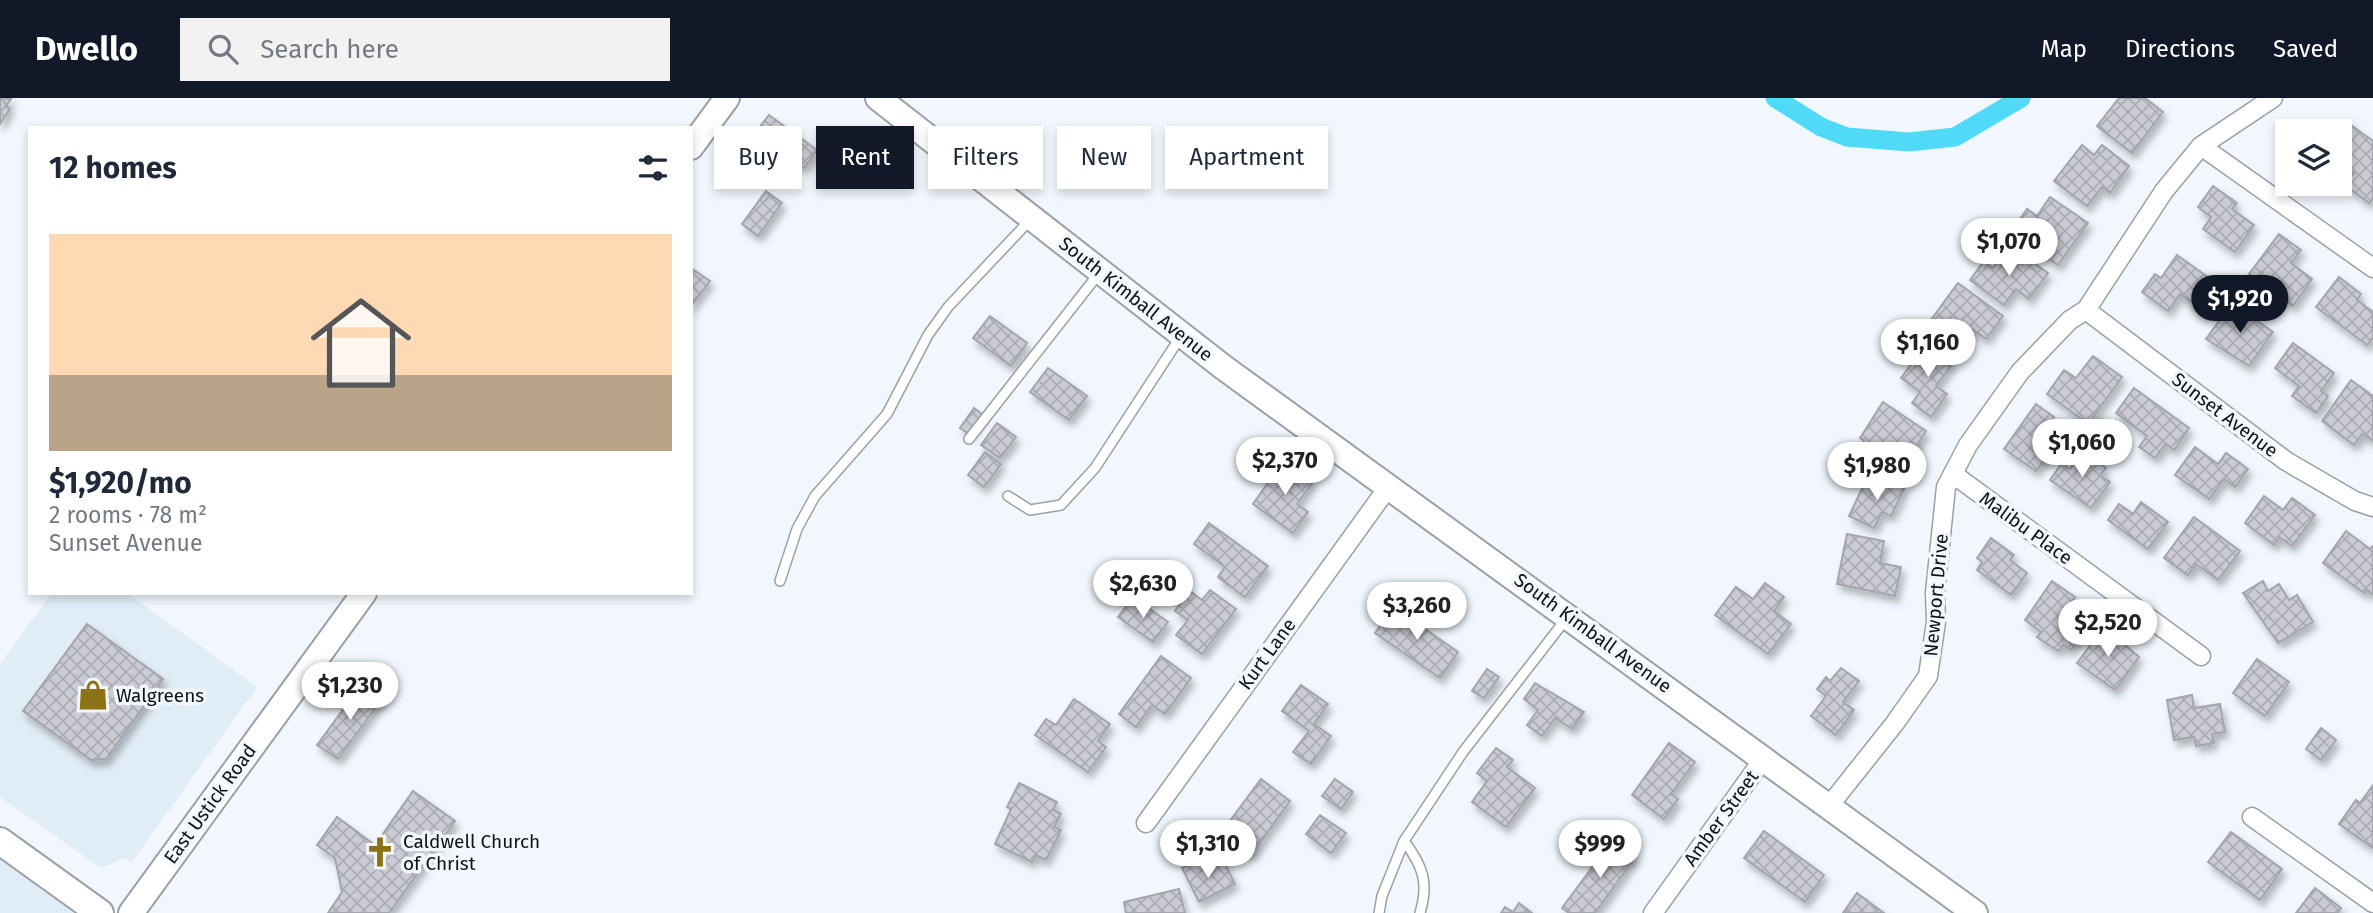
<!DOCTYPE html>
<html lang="en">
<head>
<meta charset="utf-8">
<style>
	body { margin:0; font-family:"Fira Sans",sans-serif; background:#f2f2f3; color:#1f2937; height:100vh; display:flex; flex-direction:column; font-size:26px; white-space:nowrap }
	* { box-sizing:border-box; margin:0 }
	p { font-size:23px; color:#747a83 }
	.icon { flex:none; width:38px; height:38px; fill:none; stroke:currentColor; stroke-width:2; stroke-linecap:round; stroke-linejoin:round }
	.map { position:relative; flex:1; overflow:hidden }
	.panel { position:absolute; left:28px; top:28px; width:665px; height:469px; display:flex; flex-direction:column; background:#fff; border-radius:0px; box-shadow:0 4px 10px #0003 }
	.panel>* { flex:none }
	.top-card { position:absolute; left:714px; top:28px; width:665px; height:63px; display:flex; gap:14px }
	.buttons { position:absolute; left:2275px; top:21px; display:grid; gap:14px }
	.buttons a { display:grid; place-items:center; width:77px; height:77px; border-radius:0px; background:#fff; box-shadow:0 4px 10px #0003; font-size:35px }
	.price { position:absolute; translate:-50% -60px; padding:0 16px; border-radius:24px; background:#fff; color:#222; font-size:23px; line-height:46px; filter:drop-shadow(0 2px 4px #0008) }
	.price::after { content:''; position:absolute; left:50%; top:42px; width:21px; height:16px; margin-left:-10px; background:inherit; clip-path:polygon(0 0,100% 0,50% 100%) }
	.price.active { background:#111827; color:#fff }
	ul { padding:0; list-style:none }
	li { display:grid; align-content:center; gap:14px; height:371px; padding:0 21px }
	li span { display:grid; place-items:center; height:217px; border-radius:0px; color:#555 }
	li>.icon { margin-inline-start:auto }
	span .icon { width:126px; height:126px; fill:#fffc; stroke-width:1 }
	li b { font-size:30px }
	h2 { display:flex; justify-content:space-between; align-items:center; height:84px; padding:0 21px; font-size:30px }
	.pill { padding:0 24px; border-radius:0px; background:#fff; box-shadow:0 4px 10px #0003; font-size:24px; line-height:63px }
	.pill.active { background:#111827; color:#fff }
	header { display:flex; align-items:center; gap:42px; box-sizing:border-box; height:98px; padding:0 35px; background:#111827; color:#fff }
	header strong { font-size:33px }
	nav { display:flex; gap:38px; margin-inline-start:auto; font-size:24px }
	.search { width:490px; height:63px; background:#f2f2f3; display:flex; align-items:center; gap:18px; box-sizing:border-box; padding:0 24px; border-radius:0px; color:#747a83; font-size:26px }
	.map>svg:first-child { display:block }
</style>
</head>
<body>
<header>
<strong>Dwello</strong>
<div class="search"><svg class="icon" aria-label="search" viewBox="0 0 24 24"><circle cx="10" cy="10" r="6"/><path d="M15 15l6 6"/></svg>Search here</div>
<nav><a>Map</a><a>Directions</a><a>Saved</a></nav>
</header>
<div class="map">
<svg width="2373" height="815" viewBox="0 0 2373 815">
	<defs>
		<pattern id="building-cross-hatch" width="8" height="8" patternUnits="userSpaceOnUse" patternTransform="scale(1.75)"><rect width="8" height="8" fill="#cacbd3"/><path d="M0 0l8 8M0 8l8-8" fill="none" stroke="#acadb4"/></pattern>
		<filter id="shadow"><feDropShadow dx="3.5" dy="6" stdDeviation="3.5" flood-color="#0004"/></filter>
	</defs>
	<rect width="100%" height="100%" fill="#f1f7fd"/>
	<!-- built -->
	<g fill="#e0ecf6">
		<polygon points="52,495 127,495 257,589 132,764 123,760 101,770 0,699 0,566"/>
		<polygon points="0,762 72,814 72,815 0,815"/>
	</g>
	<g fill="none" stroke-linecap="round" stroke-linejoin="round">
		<!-- canal -->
		<polyline stroke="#51d9f8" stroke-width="19" points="1775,0 1821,29 1847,39 1909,44 1955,39 2021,0"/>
	</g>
	<!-- building -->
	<g fill="url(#building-cross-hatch)" stroke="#a4a5ac" stroke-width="2" filter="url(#shadow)">
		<polygon points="0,0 11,1 6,8 10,11 0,26"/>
		<polygon points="2119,0 2145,0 2163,14 2132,55 2097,28"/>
		<polygon points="769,17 817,52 804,70 767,43 772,35 761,27"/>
		<polygon points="2348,25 2373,43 2373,100 2369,105 2345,87 2354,75 2340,65 2340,36"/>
		<polygon points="2082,47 2094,57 2102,47 2129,68 2110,95 2102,89 2087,108 2054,83"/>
		<polygon points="2213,88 2237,105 2232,111 2254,127 2235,154 2203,131 2211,119 2198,109"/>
		<polygon points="766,93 782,105 758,138 742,126"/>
		<polygon points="2050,99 2088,125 2058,167 2021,140 2027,130 2018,124 2027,111 2037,118"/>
		<polygon points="2279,136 2301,152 2291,165 2312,181 2293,208 2249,176"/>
		<polygon points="2005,153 2023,166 2027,160 2048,175 2029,201 2016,191 2004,207 1970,182 1984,163 1993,170"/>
		<polygon points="2177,157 2219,187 2201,211 2180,196 2168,213 2142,194 2155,176 2161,180"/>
		<polygon points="691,170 710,183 691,208"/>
		<polygon points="2339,179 2361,196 2357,202 2373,214 2373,240 2367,247 2316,209"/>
		<polygon points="1958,185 2003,218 1986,241 1972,231 1956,253 1925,230"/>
		<polygon points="2232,205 2273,234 2249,268 2206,241"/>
		<polygon points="990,218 1027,245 1011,268 973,240"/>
		<polygon points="2293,245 2334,275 2321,293 2328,298 2316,315 2292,298 2299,288 2275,270"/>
		<polygon points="1926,246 1953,265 1936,288 1947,296 1931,319 1912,305 1920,294 1901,280"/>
		<polygon points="2093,258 2122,279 2088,326 2047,296 2064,272 2076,280"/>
		<polygon points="1048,270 1087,298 1069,322 1030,294"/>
		<polygon points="2351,282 2373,298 2373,343 2362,336 2354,347 2322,323"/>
		<polygon points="2134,290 2189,330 2174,352 2166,346 2155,360 2139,349 2147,338 2116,315"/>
		<polygon points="1883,304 1926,333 1912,355 1901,348 1886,371 1857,352 1864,342 1860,340"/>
		<polygon points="2036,306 2054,319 2045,331 2059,341 2036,373 2004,351"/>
		<polygon points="974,310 983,317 969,336 960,330"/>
		<polygon points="997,325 1016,339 1000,360 981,347"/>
		<polygon points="2195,349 2218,366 2226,355 2248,371 2235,389 2224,381 2209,401 2175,377"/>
		<polygon points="2082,353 2106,370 2100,377 2110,384 2091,410 2050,382 2062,365 2070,371"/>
		<polygon points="985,354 1001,366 984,389 968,377"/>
		<polygon points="1284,362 1313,384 1297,406 1308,414 1293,435 1253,406"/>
		<polygon points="1884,379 1905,389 1891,418 1882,414 1874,430 1849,418 1864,386 1878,393"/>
		<polygon points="2264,398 2283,412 2292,400 2315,417 2292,448 2279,439 2274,447 2245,425"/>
		<polygon points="2141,404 2168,424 2148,451 2108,422 2119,406 2133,416"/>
		<polygon points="2194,419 2240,453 2218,482 2196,466 2188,477 2164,460"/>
		<polygon points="1209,425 1268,468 1245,499 1218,479 1225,469 1194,446"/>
		<polygon points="2346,433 2370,451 2373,448 2373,497 2367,492 2364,495 2323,465"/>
		<polygon points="1847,436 1884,443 1880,465 1901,469 1895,498 1837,486"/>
		<polygon points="1991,440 2014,457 2010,462 2027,475 2011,497 1977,472 1982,464 1977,460"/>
		<polygon points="2052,483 2075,499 2065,513 2087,529 2071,552 2063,547 2058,553 2037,539 2041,534 2025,522"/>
		<polygon points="2263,483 2268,493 2279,486 2289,502 2297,497 2313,524 2278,545 2243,495"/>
		<polygon points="1765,485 1784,499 1774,513 1791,526 1768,556 1715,517 1736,489 1753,501"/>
		<polygon points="1210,492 1236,511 1202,556 1176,537 1188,522 1175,513 1190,493 1202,502"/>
		<polygon points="1133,499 1168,524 1153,544 1118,519"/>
		<polygon points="1394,509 1458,554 1440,580 1375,535"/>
		<polygon points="87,526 163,581 106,661 91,662 23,613"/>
		<polygon points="2104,529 2139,559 2115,592 2077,565"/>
		<polygon points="1161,558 1191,580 1165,616 1152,607 1136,629 1119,616"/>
		<polygon points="2257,561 2289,584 2265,618 2233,595"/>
		<polygon points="1841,570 1859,583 1843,604 1854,612 1836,637 1811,618 1826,598 1817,591 1826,579 1830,583"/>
		<polygon points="1487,571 1499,579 1484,600 1472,593"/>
		<polygon points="1535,585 1584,614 1572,631 1555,620 1542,638 1527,627 1538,612 1524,601"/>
		<polygon points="362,586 382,601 338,661 317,647"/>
		<polygon points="1301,587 1328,606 1314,626 1331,638 1311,666 1293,654 1309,633 1282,613"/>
		<polygon points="2192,597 2194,610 2220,606 2225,634 2212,636 2214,645 2196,648 2194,639 2174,642 2167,602"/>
		<polygon points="1074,601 1110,626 1098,643 1106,649 1088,674 1035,637 1046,621 1056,627"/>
		<polygon points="2321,630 2336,642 2321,662 2306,651"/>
		<polygon points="1669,645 1695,664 1671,696 1678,701 1664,721 1632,697"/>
		<polygon points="1496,650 1513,662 1507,669 1535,690 1506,729 1472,704 1487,683 1477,675"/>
		<polygon points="1261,681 1290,703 1251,757 1221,735"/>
		<polygon points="1335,681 1353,694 1341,711 1322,698"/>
		<polygon points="1019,685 1057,704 1053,712 1061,716 1054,729 1061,732 1046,762 1036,757 1032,764 995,746 1011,711 1007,709"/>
		<polygon points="2373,687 2373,750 2339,726 2356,702 2360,705"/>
		<polygon points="413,693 455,723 389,815 328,815 342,794 335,760 317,747 337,719 375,747"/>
		<polygon points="1320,717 1346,735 1331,755 1306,736"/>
		<polygon points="1764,733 1824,777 1805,804 1744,760"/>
		<polygon points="2231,734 2282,771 2260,802 2208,764"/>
		<polygon points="1613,741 1636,758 1595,815 1569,815 1562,810"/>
		<polygon points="1199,762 1205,773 1224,764 1235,786 1199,804 1182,770"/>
		<polygon points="2315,790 2341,810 2338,815 2296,815"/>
		<polygon points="1179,791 1185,815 1126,815 1124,804"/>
		<polygon points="1857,795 1884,815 1843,815"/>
		<polygon points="1519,805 1532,815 1501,815 1505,809 1513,814"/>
	</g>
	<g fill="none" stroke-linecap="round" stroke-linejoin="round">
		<!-- lane casing -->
		<g stroke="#9aa0a5" stroke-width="12">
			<g id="lane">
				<polyline points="969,341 1100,174"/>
				<polyline points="1008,398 1030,412 1061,407 1095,370 1181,238"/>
				<polyline points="780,483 797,431 815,398 887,316 928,237 948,209 1031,121"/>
				<polyline points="1404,743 1463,654 1566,521"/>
				<path d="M1379,815L1382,798L1404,743C1423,768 1429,785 1420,815"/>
			</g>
		</g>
		<!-- street casing -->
		<g stroke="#9aa0a5" stroke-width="21">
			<g id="street">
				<polyline points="2201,48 2373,170"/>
				<polyline points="2086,212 2286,363 2355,403 2373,409"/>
				<polyline points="1953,376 2201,558"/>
				<polyline points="1829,708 1895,625 1928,578 1936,524 1935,495 1946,389 1968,347 2020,274 2070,222 2086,212 2164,93 2201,48 2273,0"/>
				<polyline points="2252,719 2373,805"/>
				<polyline points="1146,725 1389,388"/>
				<polyline points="1653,815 1764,660"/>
			</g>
		</g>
		<!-- secondary casing -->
		<g stroke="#9aa0a5" stroke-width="28">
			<g id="secondary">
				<polyline points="878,0 1223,269 1975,815"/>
				<polyline points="691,49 727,0"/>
				<polyline points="131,815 364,495"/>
			</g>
		</g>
		<!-- primary casing -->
		<g stroke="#9aa0a5" stroke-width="30">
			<polyline id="primary" points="0,743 100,815"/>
		</g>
		<!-- lane -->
		<use href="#lane" stroke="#fff" stroke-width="9"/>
		<!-- street -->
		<use href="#street" stroke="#fff" stroke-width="18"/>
		<!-- secondary -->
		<use href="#secondary" stroke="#fff" stroke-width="24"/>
		<!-- primary -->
		<use href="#primary" stroke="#fff" stroke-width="26"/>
	</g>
	<!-- icons -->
	<defs>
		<g id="shop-bare" transform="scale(2.415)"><path d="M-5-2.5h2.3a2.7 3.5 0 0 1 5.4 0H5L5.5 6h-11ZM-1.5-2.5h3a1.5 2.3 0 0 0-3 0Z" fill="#8b7215" stroke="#f1f7fd" stroke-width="2.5" paint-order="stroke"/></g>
		<g id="church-bare" transform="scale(2.415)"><path d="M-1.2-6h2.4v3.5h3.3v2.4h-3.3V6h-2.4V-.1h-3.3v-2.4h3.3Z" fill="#8b7215" stroke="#f1f7fd" stroke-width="2.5" paint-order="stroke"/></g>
	</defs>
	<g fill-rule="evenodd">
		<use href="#shop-bare" x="93" y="597"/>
		<use href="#church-bare" x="380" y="754"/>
	</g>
	<g text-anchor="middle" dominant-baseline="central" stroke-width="7" stroke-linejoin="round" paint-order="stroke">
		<!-- street labels -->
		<g font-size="19" fill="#101214" stroke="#f1f7fd">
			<text transform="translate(1136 201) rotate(38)">South Kimball Avenue</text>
			<text transform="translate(2225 317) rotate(37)">Sunset Avenue</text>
			<text transform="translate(2026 430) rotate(36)">Malibu Place</text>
			<text transform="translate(1936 497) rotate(-85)">Newport Drive</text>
			<text transform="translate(1593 535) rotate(36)">South Kimball Avenue</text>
			<text transform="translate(1267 556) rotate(-54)">Kurt Lane</text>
			<text transform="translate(210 706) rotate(-54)">East Ustick Road</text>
			<text transform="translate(1721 720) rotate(-54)">Amber Street</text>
		</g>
		<!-- poi labels -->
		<g font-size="19" fill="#101214" stroke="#f1f7fd" text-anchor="start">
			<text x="116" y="597">Walgreens</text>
			<text x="403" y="743">Caldwell Church<tspan x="403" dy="22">of Christ</tspan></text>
		</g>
	</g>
</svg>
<div class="buttons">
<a><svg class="icon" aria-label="layers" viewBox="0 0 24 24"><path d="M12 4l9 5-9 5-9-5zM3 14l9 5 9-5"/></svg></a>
</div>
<b class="price" style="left:2009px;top:180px">$1,070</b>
<b class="price active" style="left:2240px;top:237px">$1,920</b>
<b class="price" style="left:1928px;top:281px">$1,160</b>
<b class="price" style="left:2082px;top:381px">$1,060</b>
<b class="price" style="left:1285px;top:399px">$2,370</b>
<b class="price" style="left:1877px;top:404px">$1,980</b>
<b class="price" style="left:1143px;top:522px">$2,630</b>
<b class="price" style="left:1417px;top:544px">$3,260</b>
<b class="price" style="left:2108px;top:561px">$2,520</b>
<b class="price" style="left:350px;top:624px">$1,230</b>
<b class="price" style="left:1208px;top:782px">$1,310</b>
<b class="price" style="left:1600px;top:782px">$999</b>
<div class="top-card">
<a class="pill">Buy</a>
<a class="pill active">Rent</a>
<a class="pill">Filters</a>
<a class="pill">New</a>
<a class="pill">Apartment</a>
</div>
<section class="panel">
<h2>12 homes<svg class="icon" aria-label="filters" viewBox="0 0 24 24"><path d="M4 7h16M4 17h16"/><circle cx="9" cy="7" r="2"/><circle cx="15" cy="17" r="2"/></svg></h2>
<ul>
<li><span style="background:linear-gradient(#ffd9b3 65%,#b9a48a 0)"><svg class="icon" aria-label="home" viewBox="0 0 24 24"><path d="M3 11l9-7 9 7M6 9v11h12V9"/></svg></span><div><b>$1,920/mo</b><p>2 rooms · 78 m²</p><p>Sunset Avenue</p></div></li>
</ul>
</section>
</div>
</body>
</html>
